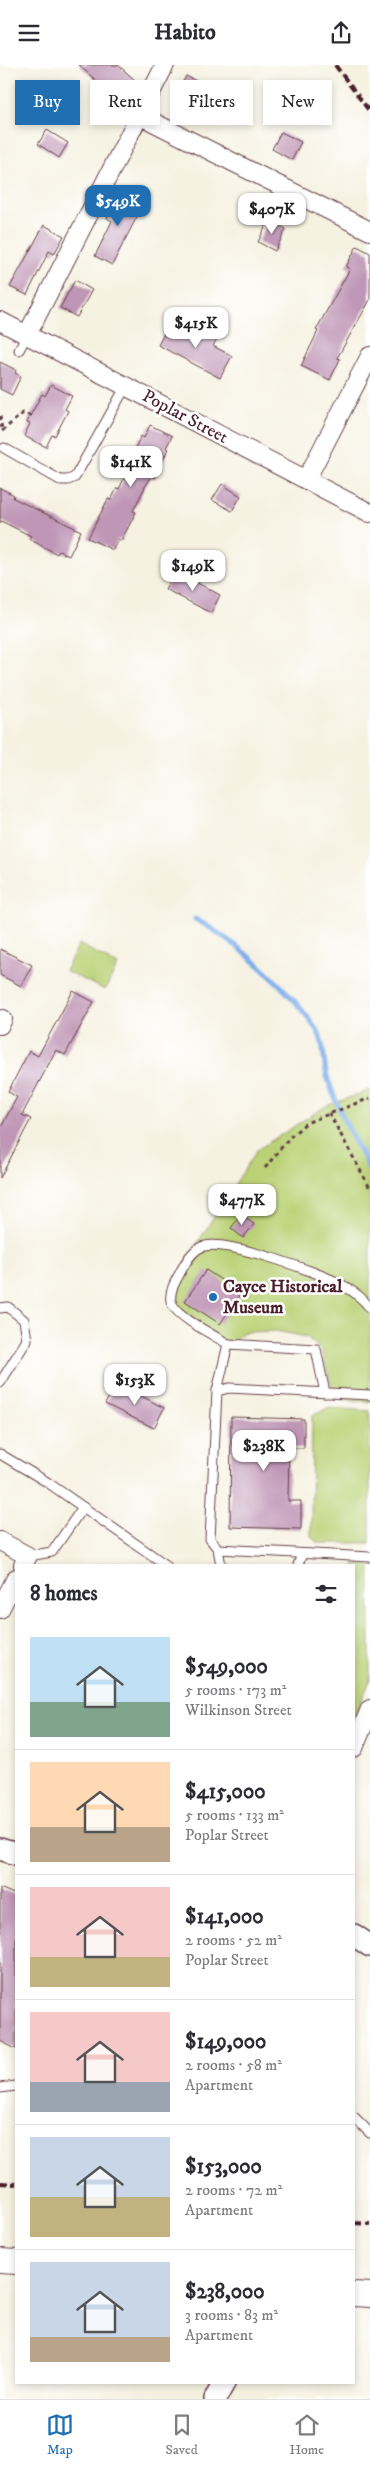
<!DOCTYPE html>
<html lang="en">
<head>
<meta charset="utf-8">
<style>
	body { margin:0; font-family:"IM FELL DW Pica",serif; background:#f7f7f7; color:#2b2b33; height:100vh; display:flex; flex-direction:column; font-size:19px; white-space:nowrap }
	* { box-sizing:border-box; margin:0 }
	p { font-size:16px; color:#7c7c81 }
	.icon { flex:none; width:28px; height:28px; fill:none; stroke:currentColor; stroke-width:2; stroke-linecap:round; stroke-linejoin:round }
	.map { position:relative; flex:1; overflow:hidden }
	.side { position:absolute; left:15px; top:1499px; width:340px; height:820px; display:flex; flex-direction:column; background:#fff; border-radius:0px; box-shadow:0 2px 8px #0003 }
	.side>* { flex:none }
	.hud { position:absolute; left:15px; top:15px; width:340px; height:45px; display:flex; gap:10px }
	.price { position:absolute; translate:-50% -42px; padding:0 11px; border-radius:10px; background:#fff; color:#222; font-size:16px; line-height:32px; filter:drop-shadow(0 1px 2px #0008) }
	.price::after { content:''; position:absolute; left:50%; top:30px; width:15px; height:11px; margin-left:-8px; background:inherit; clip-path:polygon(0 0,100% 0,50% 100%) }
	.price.on { background:#1f6fb2; color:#fff }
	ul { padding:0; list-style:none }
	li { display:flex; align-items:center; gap:15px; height:125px; padding:0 15px }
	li+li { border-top:1px solid #e1e1e2 }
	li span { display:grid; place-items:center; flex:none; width:140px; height:100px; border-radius:0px; color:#555 }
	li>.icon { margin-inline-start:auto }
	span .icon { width:60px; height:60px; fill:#fffc; stroke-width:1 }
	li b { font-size:21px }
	h2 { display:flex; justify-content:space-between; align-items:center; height:60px; padding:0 15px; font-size:21px }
	.pill { padding:0 18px; border-radius:0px; background:#fff; box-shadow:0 2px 8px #0003; font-size:18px; line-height:45px }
	.pill.on { background:#1f6fb2; color:#fff }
	header { display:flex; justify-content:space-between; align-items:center; height:65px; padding:0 15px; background:#fff; font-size:22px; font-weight:700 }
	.tabs { display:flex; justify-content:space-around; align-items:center; height:70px; border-top:1px solid #e1e1e2; background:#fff; font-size:14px; color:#7c7c81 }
	.tabs a { display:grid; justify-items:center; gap:2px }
	.tabs .on { color:#1f6fb2 }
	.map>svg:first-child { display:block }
</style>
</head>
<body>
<header><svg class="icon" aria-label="menu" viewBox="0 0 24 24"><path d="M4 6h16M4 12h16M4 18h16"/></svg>Habito<svg class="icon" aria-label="share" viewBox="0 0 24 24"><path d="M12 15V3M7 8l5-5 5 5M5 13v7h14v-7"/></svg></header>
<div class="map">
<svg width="370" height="2334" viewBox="0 0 370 2334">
	<rect width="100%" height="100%" fill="#fff"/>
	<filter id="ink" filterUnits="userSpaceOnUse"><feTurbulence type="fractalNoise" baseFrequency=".02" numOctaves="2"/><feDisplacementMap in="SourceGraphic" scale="10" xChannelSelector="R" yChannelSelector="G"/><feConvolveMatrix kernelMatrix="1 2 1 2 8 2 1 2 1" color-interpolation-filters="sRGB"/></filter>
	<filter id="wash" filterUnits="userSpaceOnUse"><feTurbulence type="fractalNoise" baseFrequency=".0096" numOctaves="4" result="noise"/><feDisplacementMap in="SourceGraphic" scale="20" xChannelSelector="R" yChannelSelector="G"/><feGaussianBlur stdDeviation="1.12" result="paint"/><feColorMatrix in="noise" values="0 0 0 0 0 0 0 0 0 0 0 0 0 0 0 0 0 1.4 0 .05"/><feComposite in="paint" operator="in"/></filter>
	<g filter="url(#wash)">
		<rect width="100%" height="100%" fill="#f6f2e2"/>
		<!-- green -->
		<g fill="#bad175" stroke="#827850">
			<polygon points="79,879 118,900 105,925 65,906"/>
			<polygon points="370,1025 370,1337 335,1333 321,1285 307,1272 276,1266 244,1267 228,1279 175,1246 172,1224 189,1191 257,1085 326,1041"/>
			<polygon points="328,1343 370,1346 370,1478 318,1478 311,1472 312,1351"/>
			<polygon points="354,1500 370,1500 370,1615 354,1655"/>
		</g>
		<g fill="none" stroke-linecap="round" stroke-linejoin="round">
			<!-- stream -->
			<path stroke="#7eaee9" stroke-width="5" d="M195,854C238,877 291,925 318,967C325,978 323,998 327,1011C338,1045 353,1074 370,1105"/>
		</g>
		<g id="blocks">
			<!-- building -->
			<g fill="#bf96b6">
				<polygon points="79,0 118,0 136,16 118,36"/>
				<polygon points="186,11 202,19 188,46 172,38"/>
				<polygon points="47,65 68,78 59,93 38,79"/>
				<polygon points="281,67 301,77 292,95 272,84"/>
				<polygon points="119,128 143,140 112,200 95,191 112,156 107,153"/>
				<polygon points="269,155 286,164 275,186 258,177"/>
				<polygon points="44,160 64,171 54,189 49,186 27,230 10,222"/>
				<polygon points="357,181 370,188 370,235 337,293 340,294 330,315 301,301 318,266 316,265 350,204 346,202"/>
				<polygon points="75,215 92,225 77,252 60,243"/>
				<polygon points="170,258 198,272 203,262 219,270 213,281 232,291 220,313 158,280"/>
				<polygon points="0,297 16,305 15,308 21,311 12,330 0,324"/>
				<polygon points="51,320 72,331 65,344 68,346 55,371 52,370 46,382 24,371 30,359 27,358 30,351 42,329 45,331"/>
				<polygon points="150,360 172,371 166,383 168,384 155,413 152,411 145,422 133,446 136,447 121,476 118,474 113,485 88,473 108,434 111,435 117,423 119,424 131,399 128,397 141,371 144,373"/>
				<polygon points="222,419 241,431 232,446 212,435"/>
				<polygon points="0,423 14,430 13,433 81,466 69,491 59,486 57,489 29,474 31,471 1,456 0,458"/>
				<polygon points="175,506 220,530 211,548 165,524"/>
				<polygon points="0,884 32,900 21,921 0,910"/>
				<polygon points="73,926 94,937 65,990 56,985 22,1050 31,1054 0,1113 0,1064 17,1032 8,1027 29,986 38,991"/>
				<polygon points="241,1150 254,1159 243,1173 231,1163"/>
				<polygon points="206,1205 241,1228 220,1259 185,1236"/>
				<polygon points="117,1318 164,1343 154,1363 105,1339"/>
				<polygon points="231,1352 304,1354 304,1383 289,1383 288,1436 301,1436 301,1464 230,1462"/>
				<polygon points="0,1823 16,1830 16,1984 0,1976"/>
			</g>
		</g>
	</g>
	<g filter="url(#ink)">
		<use href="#blocks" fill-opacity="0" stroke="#643f46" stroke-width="1"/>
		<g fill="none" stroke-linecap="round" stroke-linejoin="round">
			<!-- service casing -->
			<g stroke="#643f46" stroke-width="11">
				<g id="service">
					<polyline points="19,285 27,270"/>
					<polyline points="4,383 60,415 68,415 75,412 126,321"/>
					<polyline points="0,1243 8,1242 24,1255 27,1275 0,1318"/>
					<path d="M228,1279C214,1270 174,1251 171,1236C169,1225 177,1214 182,1204C187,1195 194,1183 205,1181C228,1175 322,1208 344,1221C353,1226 364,1235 370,1243"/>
					<polyline points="217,1326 228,1279 316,1284 325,1328"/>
					<polyline points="0,1389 47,1417 166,1500"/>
					<polyline points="218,1484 370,1492"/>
					<polyline points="28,1491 52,1487 83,1442"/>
					<polyline points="221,1500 218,1484 210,1474 217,1326 229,1323 370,1330"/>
					<polyline points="298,1500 302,1489"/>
					<polyline points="0,2023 16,2021"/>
					<polyline points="354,2052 370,2068"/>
				</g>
			</g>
			<!-- minor casing -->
			<g stroke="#643f46" stroke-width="20">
				<g id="minor">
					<polyline points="139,50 370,166"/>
					<polyline points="0,256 370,448"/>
					<polyline points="27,270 165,0"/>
					<polyline points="306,415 370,291"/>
					<polyline points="0,960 3,954"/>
					<polyline points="0,1476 28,1491 23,1500"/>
					<polyline points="0,1544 16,1513"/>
					<polyline points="354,1683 370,1644"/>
				</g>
			</g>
			<!-- tertiary casing -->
			<g stroke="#643f46" stroke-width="24">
				<g id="tertiary">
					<polyline points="0,1784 16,1789"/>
					<polyline points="354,1870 370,1881"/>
					<polyline points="215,2334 224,2318"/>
				</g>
			</g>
			<!-- secondary casing -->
			<g stroke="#643f46" stroke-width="26">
				<g id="secondary">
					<polyline points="0,2196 16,2197"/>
					<polyline points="354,2229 370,2230"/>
				</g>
			</g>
			<!-- path -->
			<g stroke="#643f46" stroke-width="3" stroke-dasharray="4 4" stroke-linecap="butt">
				<polyline points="0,351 2,365"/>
				<polyline points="2,366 23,348 31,351"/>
				<polyline points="329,1048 370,1123"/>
				<polyline points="265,1103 289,1073 306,1058 370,1033"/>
			</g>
			<!-- service -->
			<use href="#service" stroke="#fff" stroke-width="9"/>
			<!-- minor -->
			<use href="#minor" stroke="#fff" stroke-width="18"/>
			<!-- tertiary -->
			<use href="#tertiary" stroke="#fff" stroke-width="21"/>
			<!-- secondary -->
			<use href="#secondary" stroke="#fff" stroke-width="24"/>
			<!-- rail -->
			<g stroke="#4a1f2b" stroke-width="4" stroke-dasharray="8 4" stroke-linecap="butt">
				<polyline points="335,0 370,47"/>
				<polyline points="0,2118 16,2119"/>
				<polyline points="354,2158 370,2159"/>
			</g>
		</g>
	</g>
	<!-- markers -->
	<circle fill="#1f6fb2" stroke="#fff" stroke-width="2" cx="213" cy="1232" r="5"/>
	<g text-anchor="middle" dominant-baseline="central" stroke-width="5" stroke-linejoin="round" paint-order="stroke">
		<!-- street labels -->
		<g font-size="18" fill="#4a1f2b" stroke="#fff">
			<text transform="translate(185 352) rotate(28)">Poplar Street</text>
		</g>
		<!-- poi labels -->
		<g font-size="18" font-weight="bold" fill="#4a1f2b" stroke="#fff" text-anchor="start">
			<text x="223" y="1222">Cayce Historical<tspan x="223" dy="21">Museum</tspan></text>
		</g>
	</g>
</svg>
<b class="price on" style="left:118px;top:162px">$549K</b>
<b class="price" style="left:272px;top:170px">$407K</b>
<b class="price" style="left:196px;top:284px">$415K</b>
<b class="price" style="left:131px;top:423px">$141K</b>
<b class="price" style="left:193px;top:527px">$149K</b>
<b class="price" style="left:242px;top:1161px">$477K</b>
<b class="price" style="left:135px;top:1341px">$153K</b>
<b class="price" style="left:264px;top:1407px">$238K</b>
<div class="hud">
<a class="pill on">Buy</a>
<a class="pill">Rent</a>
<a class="pill">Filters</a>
<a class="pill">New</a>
</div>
<section class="side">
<h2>8 homes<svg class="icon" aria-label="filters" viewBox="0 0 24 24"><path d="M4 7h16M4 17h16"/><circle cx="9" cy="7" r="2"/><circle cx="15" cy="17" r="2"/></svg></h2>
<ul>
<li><span style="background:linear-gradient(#bfe0f5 65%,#7fa58c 0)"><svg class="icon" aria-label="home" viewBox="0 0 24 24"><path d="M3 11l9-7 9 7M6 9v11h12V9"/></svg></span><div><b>$549,000</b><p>5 rooms · 173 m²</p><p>Wilkinson Street</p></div></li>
<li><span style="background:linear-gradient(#ffd9b3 65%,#b9a48a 0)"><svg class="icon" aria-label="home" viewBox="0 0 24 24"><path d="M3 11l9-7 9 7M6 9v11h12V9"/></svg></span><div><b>$415,000</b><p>5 rooms · 133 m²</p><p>Poplar Street</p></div></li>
<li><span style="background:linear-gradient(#f6c9c9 70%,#c2b280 0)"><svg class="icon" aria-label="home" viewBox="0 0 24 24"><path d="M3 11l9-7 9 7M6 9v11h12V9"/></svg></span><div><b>$141,000</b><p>2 rooms · 52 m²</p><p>Poplar Street</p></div></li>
<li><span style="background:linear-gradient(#f6c9c9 70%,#9aa5b1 0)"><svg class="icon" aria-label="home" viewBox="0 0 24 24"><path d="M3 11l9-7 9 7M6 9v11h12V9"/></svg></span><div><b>$149,000</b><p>2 rooms · 58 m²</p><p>Apartment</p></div></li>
<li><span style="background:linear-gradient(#c9d6e8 60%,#c2b280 0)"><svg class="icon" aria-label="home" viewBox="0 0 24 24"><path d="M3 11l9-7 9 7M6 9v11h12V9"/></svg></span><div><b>$153,000</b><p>2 rooms · 72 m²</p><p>Apartment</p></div></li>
<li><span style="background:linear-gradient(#c9d6e8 75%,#b9a48a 0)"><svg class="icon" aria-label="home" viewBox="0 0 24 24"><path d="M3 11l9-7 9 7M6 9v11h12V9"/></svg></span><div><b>$238,000</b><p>3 rooms · 83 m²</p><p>Apartment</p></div></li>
</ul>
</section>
</div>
<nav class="tabs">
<a class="on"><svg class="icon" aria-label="map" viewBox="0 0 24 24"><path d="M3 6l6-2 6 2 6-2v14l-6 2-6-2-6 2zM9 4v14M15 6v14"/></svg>Map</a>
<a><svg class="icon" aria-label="saved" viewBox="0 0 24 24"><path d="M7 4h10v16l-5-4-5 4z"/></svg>Saved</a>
<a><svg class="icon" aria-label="home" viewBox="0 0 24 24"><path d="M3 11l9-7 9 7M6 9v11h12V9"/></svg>Home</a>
</nav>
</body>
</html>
